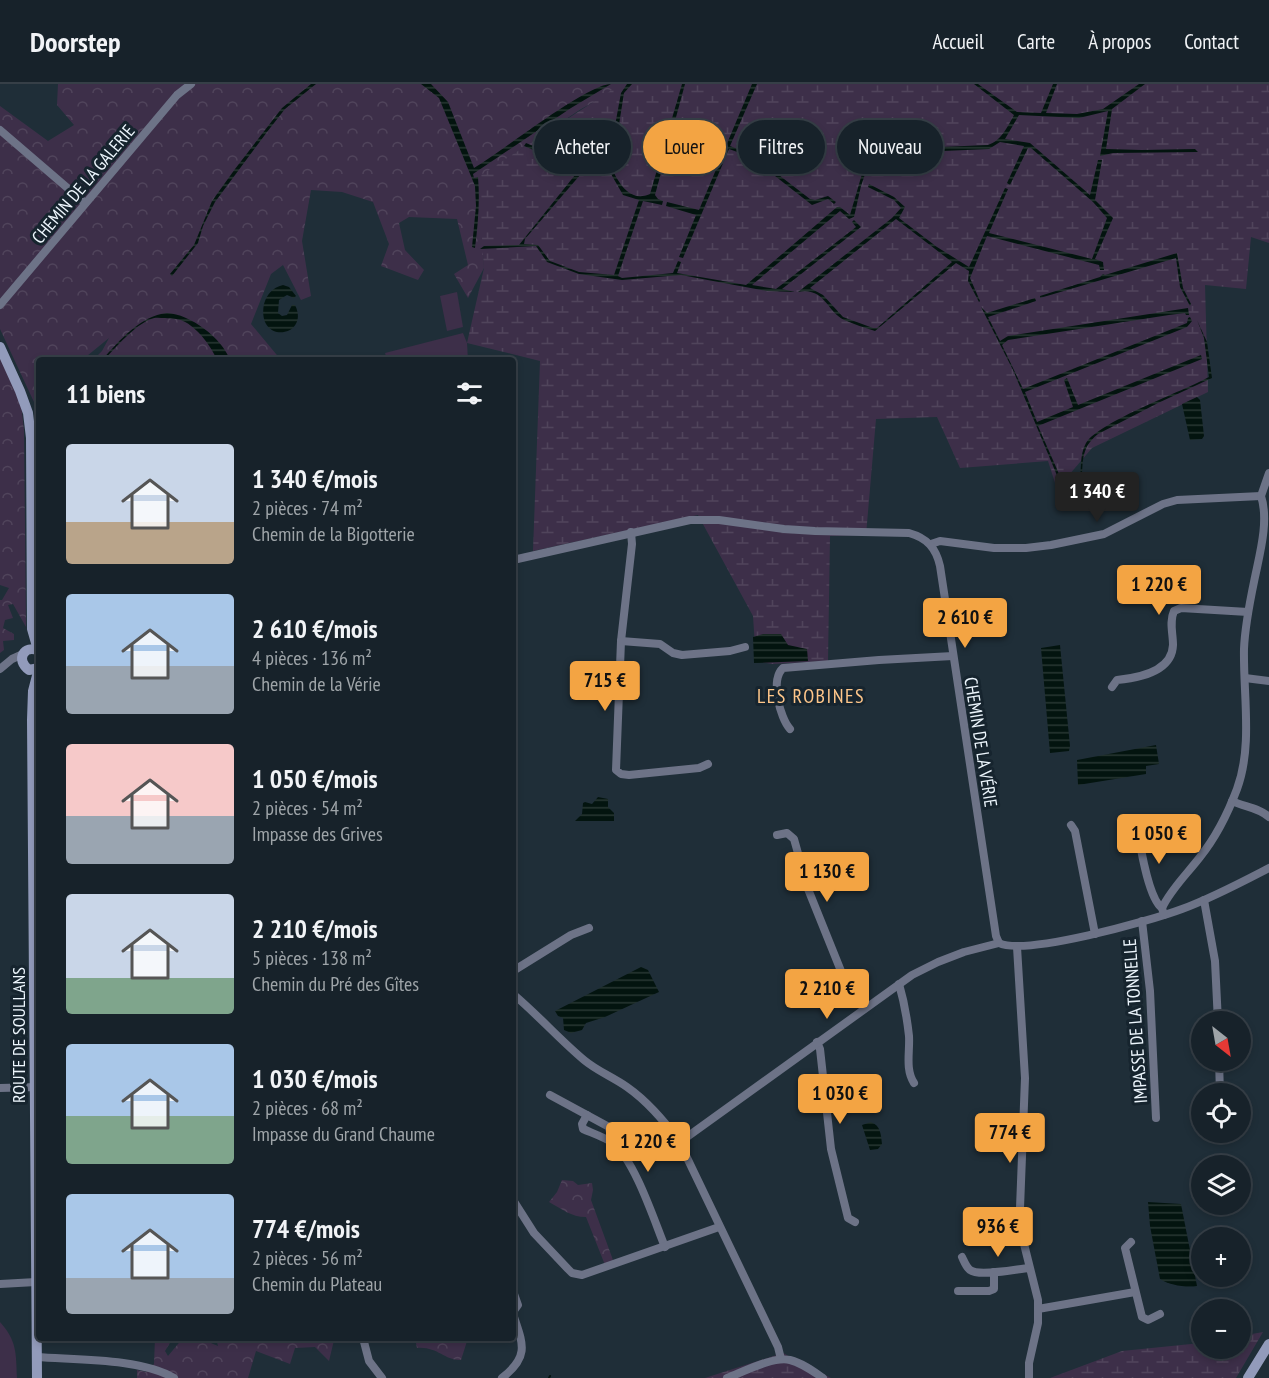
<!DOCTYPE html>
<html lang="fr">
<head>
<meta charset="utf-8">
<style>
	body { margin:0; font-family:"PT Sans Narrow",sans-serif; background:#202a32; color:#f1f3f6; height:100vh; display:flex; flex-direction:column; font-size:22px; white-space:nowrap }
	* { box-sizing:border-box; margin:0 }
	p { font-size:20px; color:#9ea4a8 }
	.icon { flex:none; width:33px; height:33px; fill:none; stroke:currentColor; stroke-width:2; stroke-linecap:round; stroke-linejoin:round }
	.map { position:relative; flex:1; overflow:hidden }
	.details { position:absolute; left:36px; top:273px; width:480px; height:984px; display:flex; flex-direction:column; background:#17222a; border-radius:6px; box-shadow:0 3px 9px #0003,0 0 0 2px #363f47 }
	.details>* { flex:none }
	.guide { position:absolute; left:534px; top:36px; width:570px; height:54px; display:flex; gap:12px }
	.needle { width:39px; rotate:149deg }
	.fabs { position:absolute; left:1191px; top:927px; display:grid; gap:12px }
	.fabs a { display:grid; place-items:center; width:60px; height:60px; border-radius:50%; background:#17222a; box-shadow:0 3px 9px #0003,0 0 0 2px #363f47; font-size:30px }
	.price { position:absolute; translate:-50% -51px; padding:0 14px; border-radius:6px; background:#f3a443; color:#111; font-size:20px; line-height:39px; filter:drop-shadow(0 2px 3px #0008) }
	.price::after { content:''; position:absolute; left:50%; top:36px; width:18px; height:14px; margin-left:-9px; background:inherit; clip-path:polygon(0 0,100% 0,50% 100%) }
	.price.current { background:#222; color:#fff }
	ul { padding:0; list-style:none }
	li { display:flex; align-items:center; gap:18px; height:150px; padding:0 30px }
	li span { display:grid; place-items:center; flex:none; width:168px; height:120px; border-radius:6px; color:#555 }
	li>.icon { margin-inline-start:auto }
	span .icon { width:72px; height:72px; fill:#fffc; stroke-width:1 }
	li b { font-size:26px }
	h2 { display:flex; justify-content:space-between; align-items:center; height:72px; padding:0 30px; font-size:26px }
	.pill { padding:0 21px; border-radius:27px; background:#17222a; box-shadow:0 3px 9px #0003,0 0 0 2px #363f47; font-size:21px; line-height:54px }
	.pill.current { background:#f3a443; color:#111 }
	header { display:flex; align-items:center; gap:36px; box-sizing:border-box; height:84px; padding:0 30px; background:#17222a; border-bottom:2px solid #363f47 }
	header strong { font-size:28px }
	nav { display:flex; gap:33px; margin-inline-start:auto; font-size:21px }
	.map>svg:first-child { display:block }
</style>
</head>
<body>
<header>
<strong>Doorstep</strong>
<nav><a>Accueil</a><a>Carte</a><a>À propos</a><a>Contact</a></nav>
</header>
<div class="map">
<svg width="1269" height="1294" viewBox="0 0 1269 1294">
	<defs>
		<pattern id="forest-crowns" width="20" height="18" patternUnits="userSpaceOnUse" patternTransform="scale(1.5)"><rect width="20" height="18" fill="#3d2f49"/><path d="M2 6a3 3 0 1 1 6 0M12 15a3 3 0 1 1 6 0" fill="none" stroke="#50445b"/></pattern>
		<pattern id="wetland-marsh" width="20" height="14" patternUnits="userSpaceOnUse" patternTransform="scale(1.5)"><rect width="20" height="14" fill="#3d2f49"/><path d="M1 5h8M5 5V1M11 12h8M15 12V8" fill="none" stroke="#50445b"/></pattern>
		<pattern id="water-rules" width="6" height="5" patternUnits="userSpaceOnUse" patternTransform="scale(1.5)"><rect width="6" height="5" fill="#03140f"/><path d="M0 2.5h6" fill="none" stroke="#283733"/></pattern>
	</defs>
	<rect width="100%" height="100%" fill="#1f2e38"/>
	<!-- green -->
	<g fill="#3d2f49">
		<polygon points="457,208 463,243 447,247 440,212"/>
		<polygon points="463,249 467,259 468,276 387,276 385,269"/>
		<path d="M0,1238C17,1257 16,1269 17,1294H0Z"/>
	</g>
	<!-- forest -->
	<g fill="url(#forest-crowns)">
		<polygon points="58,0 627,0 581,25 481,92 484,184 468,214 454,190 468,181 457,135 409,133 399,139 405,166 424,186 418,196 381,182 389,160 373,118 342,108 311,106 302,157 311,212 301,216 283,181 271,190 251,240 281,276 93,276 102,267 109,254 82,276 39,276 39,314 34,318 0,245 0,22 48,57 74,41 57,21"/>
		<polygon points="0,274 21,320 24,346 26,543 13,520 8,521 13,534 5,536 3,544 14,550 14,556 3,557 4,566 0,569 0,516 2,516 9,504 0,501"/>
		<path d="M562,1096L573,1097L578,1101L592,1099L593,1106L591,1116L613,1176L605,1181L586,1133C571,1133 562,1125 549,1118L557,1108Z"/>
		<polygon points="155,1254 173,1254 165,1267 168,1272 183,1254 199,1254 218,1262 216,1254 334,1254 334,1256 329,1277 315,1263 295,1264 290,1280 256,1267 248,1294 137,1294 137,1286 146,1288 154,1280"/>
		<path d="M415,1254H468L461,1276C445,1277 437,1262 417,1264Z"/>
	</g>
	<!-- wetland -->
	<g fill="url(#wetland-marsh)">
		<polygon points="621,0 1269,0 1269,159 1251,153 1246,205 1205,201 1208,308 1092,364 1057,405 1048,377 960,384 937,333 876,335 866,451 830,452 828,577 772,580 756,577 753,532 698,431 533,467 540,277 467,259 484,184 478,93"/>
		<polygon points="1263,1248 1236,1294 1050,1294 1122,1267 1201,1259 1202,1264 1240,1264 1241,1252"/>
		<polygon points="783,1269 831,1294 705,1294"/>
	</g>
	<!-- water -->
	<g fill="url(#water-rules)" fill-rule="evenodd">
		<polygon points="311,0 316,0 285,25 267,48 215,118 203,142 198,159 172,192 170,190 194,161 212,117 235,85 282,24"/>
		<path d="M421,0H431L448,18L474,84C501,68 587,0 611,0L571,24L473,90L474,94L478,93C480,117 478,140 475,164L472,163L476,122L475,102L439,14Z"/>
		<path d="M627,0H632L624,9L618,47L603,65C612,83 623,122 650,110L682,0H685L655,111L658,115L663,117L662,121L643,117L618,192L622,194L673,189L678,177L681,178L677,189L746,201L837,123H840L850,131L869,66L988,61C1001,57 1008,42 1014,31L974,0H978L1017,28L1041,29L1053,0H1057L1046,29L1077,30L1103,25L1139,0H1145L1112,25L1106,65L1142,66L1195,65L1198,68L1113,69L1100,72L1108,27L1079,34L1019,31L1005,55L1030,59L1090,111L1098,76H1102L1095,116L1113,134L1095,175L1103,178L1104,186H1100L1099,181L987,152L970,194L980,217L979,218L968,197L969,187L956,179L875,247C865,244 854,240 844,236C826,227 825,203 798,208L892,134L901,124L894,116L868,103L869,100L894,113L905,123L899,134L937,163L969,183L1005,104L1008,105L989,149L1092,175L1107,134L1093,118L1031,64H1028L1010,101L1007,99L1024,62L1000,58L989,65L872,70L861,102L854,133L849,135L840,127L752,201L776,205L856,143L852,138L854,136L861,143L782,205L795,208L767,207L681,191L622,196L579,190L547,178L536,162L480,165L484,162L519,161L575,91L574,87L555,75L524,62L526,59L560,73L580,86L614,47L621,9ZM599,69L623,111L639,116L614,191L579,188L550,177L538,161L524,160L525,155ZM896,135L952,178L877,244H873L843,233L823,211L810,204Z"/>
		<polygon points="752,0 757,0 730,62 753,71 810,115 815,116 828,112 836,118 834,120 828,115 812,121 751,73 729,65 683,174 679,173 696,131 666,122 667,118 699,126"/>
		<polygon points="1177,169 1183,204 1191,220 1190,222 1180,203 1176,174 1040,214 1040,212 1100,193 1103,190 1105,191"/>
		<path d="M283,201L289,203L296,212L294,214L287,211L279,216L278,229L282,232L287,231L292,221H295C311,253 256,262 264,220C267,210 272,204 283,201Z"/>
		<path d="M1035,214L1036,217L988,233L1000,257L1008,252L1188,224L1189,231H1186L1185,229L1169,231L1008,256L1002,261L1023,305L1187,239L1188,234L1190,233L1192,237L1187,243L1025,308L1037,338L1073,323L1064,296L1067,294L1078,321L1201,271L1202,275L1038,342L1063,399L1079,400C1082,387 1079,371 1086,359C1100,337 1184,307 1209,293L1204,254L1197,236L1207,258L1212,294L1158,319L1098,350C1079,365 1084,380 1081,401H1061L1013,286L981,223L987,229Z"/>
		<path d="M167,229C190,230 222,254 230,276H217C211,262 197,243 183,237C177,234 171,235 165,234C160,234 155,233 151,235C135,241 116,263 104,276H102C120,256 140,232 167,229Z"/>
		<polygon points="1197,313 1200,316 1204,352 1202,355 1190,356 1182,320"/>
		<polygon points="763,550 781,550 788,561 807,565 808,577 754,579 753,553"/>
		<polygon points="1060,561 1070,662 1069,667 1050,669 1041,564"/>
		<polygon points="1156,661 1159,680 1146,682 1146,690 1078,701 1077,676"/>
		<polygon points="598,713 608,715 608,723 614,729 614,737 575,737 582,730 583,719 585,718 592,720"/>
		<polygon points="641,883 648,886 659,908 605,933 586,939 582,946 571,949 564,946 563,934 558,932 555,927"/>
		<path d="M871,1038C881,1042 881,1051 882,1060L878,1065L870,1066L862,1041Z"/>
		<path d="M1148,1118L1181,1120L1197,1202C1186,1204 1169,1201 1160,1195L1150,1142Z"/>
	</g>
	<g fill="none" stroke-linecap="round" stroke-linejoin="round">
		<!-- stream -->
		<polyline stroke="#03140f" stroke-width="2" points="549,1294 550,1292"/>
		<!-- street -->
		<g stroke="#6d7387" stroke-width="8">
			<polyline points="0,46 85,119"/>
			<polyline points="0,221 177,11 191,0"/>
			<polyline points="631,448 632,460 621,557 616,686 621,690 629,691 699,684 708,680"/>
			<polyline points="931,460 940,457 994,464 1026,464 1051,461 1104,450 1163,420 1177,416 1261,412"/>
			<path d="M513,476L690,436H719L784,445L815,447L909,449C927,454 936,464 940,482L996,852L999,859C1025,872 1150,837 1182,825C1212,814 1240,799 1269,784"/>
			<polyline points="621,557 660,560 673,569 682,571 730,567 745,563"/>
			<polyline points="0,585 12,575 23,570"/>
			<polyline points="1245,594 1269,597"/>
			<path d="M1112,603L1117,596C1138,594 1172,588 1173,561C1173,549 1169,538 1174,527L1181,524L1248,528"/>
			<path d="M790,645C780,634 770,596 783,584L879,576L953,572"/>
			<path d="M1232,717C1244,723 1258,723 1269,733"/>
			<polyline points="1071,741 1075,747 1095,850"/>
			<path d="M1138,749C1141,766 1149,815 1162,824"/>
			<polyline points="777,751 787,749 794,755 808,805 843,892 864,925"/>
			<polyline points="1204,816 1215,877 1218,938"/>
			<path d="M1164,831L1162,824C1171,805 1187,790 1200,773C1216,753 1228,729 1237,705C1253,662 1243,610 1244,565C1245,540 1250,517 1255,493C1260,469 1269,436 1261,412L1269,389"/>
			<polyline points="1142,837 1150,907 1156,1034"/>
			<polyline points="1017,863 1025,994 1020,1124 1021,1148 1038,1216 1038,1239 1029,1279 1029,1294"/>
			<polyline points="513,887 571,851 589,844"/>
			<path d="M899,900C904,917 907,934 909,952C910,968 905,985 914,999"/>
			<path d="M513,910C538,931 559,955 584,976C597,987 613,993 627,1003C647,1017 662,1035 678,1055L778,1263L781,1275"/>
			<polyline points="817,958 820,965 831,1065 848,1134 855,1138"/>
			<polyline points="1219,976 1220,1010"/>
			<polyline points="0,1004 38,1003"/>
			<polyline points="550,1011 609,1043 612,1059"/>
			<path d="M587,1031L582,1040L583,1045C592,1049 604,1053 613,1059C635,1077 654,1136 665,1163"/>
			<polyline points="680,1058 912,891 938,878 964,868 999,859"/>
			<polyline points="513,1116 534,1149 568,1185 572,1189 582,1191 719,1143"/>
			<polyline points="1131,1158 1125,1164 1142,1233 1148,1236 1160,1230"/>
			<path d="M962,1173C964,1177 966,1183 970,1186C979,1193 1017,1185 1029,1184"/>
			<polyline points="0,1200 36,1198"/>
			<polyline points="513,1207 518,1221 513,1228"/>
			<polyline points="958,1207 989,1207 994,1205 994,1188"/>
			<polyline points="1038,1225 1135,1208"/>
			<polyline points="363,1254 369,1277 382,1294"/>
			<path d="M37,1273C75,1276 141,1274 174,1294"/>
			<path d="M502,1294C530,1272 523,1260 513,1230"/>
			<path d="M727,1294C743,1288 773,1272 790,1276C802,1279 813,1287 823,1294"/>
		</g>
		<!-- secondary -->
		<g stroke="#929bbb" stroke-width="10">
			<polyline points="0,263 20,307 28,329 31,354 32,545 38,566"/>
			<path d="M39,567C24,560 15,576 29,586L39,584"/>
			<polyline points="37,1294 32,636 33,607 39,584"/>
			<polyline points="1248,1294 1269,1260"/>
		</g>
	</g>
	<g text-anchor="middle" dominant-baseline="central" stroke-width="6" stroke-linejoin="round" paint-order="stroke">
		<!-- street labels -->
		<g font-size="18" fill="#edf6fd" stroke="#16242e">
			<text transform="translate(83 100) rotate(-50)">CHEMIN DE LA GALERIE</text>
			<text transform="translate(981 658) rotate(81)">CHEMIN DE LA VÉRIE</text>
			<text transform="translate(1135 937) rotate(-94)">IMPASSE DE LA TONNELLE</text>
			<text transform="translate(18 951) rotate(-90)">ROUTE DE SOULLANS</text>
		</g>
		<!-- neighbourhood labels -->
		<g font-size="20" letter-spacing="1.5" fill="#fec68a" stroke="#16242e">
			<text x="811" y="612">LES ROBINES</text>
		</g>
	</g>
</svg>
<div class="fabs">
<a><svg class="needle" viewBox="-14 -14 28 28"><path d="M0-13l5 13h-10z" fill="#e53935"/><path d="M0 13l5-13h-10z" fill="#9ea4a8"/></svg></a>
<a><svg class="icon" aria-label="locate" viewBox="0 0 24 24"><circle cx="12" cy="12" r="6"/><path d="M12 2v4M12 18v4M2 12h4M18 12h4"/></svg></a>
<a><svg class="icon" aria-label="layers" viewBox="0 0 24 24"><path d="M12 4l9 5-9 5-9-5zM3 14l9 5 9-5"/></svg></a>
<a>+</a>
<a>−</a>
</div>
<b class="price current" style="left:1097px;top:439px">1 340 €</b>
<b class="price" style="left:1159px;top:532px">1 220 €</b>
<b class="price" style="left:965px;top:565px">2 610 €</b>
<b class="price" style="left:605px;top:628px">715 €</b>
<b class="price" style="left:1159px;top:781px">1 050 €</b>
<b class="price" style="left:827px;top:819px">1 130 €</b>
<b class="price" style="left:827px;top:936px">2 210 €</b>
<b class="price" style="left:840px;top:1041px">1 030 €</b>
<b class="price" style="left:1010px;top:1080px">774 €</b>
<b class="price" style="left:648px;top:1089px">1 220 €</b>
<b class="price" style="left:998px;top:1174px">936 €</b>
<div class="guide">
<a class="pill">Acheter</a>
<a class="pill current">Louer</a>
<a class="pill">Filtres</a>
<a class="pill">Nouveau</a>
</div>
<section class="details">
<h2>11 biens<svg class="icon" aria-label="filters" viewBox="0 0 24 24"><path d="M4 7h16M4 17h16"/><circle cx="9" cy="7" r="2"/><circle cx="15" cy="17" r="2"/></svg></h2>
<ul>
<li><span style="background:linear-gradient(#c9d6e8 65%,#b9a48a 0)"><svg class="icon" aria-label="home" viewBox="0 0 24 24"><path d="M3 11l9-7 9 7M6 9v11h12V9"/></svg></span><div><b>1 340 €/mois</b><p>2 pièces · 74 m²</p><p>Chemin de la Bigotterie</p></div></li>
<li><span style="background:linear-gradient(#a9c7e8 60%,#9aa5b1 0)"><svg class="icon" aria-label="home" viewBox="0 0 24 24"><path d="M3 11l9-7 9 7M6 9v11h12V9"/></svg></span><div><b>2 610 €/mois</b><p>4 pièces · 136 m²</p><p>Chemin de la Vérie</p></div></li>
<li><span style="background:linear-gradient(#f6c9c9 60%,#9aa5b1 0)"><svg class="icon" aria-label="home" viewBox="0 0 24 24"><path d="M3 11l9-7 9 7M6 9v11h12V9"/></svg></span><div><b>1 050 €/mois</b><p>2 pièces · 54 m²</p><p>Impasse des Grives</p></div></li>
<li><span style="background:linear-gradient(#c9d6e8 70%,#7fa58c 0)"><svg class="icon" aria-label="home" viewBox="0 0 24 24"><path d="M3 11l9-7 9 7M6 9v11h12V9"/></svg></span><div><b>2 210 €/mois</b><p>5 pièces · 138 m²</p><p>Chemin du Pré des Gîtes</p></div></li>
<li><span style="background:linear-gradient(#a9c7e8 60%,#7fa58c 0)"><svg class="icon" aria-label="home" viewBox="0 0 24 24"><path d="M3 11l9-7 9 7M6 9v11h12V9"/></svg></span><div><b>1 030 €/mois</b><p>2 pièces · 68 m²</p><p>Impasse du Grand Chaume</p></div></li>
<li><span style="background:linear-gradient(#a9c7e8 70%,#9aa5b1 0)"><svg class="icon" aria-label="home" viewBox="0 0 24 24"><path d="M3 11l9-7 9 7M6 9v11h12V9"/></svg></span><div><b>774 €/mois</b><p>2 pièces · 56 m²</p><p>Chemin du Plateau</p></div></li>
</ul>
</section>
</div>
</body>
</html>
